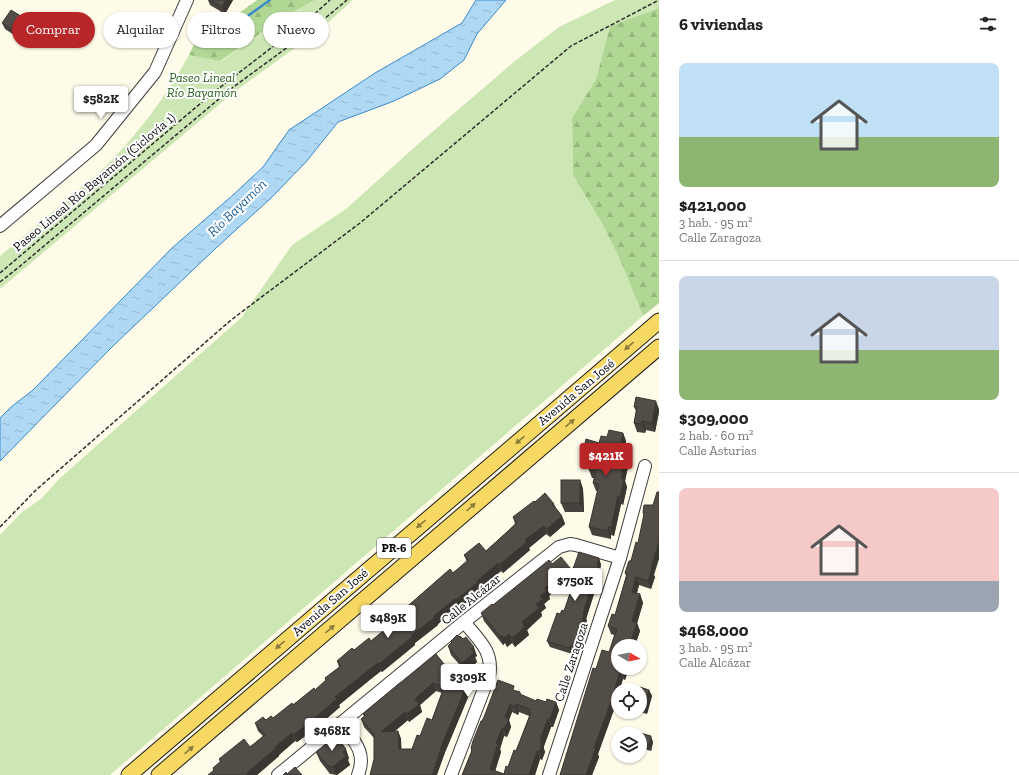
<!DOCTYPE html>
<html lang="es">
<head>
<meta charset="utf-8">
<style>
	body { margin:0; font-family:"Zilla Slab",serif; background:#f2f2f2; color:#222; height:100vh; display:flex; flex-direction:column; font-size:15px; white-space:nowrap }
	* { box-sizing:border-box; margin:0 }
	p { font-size:13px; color:#767676 }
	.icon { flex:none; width:22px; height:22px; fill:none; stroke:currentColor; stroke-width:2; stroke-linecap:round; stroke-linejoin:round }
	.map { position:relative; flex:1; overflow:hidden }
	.details { display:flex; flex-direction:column; background:#fff; width:360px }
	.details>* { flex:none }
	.guide { position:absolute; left:12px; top:12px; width:380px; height:36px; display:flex; gap:8px }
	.needle { width:26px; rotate:100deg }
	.controls { position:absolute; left:611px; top:639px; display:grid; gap:8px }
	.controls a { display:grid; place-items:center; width:36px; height:36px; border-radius:50%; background:#fff; box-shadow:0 1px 3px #0004; font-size:20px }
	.price { position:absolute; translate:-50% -34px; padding:0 9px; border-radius:4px; background:#fff; color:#222; font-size:13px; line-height:26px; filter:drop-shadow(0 1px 2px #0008) }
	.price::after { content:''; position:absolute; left:50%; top:24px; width:12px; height:9px; margin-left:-6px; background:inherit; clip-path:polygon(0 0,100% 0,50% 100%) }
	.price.selected { background:#b82627; color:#fff }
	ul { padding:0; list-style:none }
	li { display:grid; align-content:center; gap:8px; height:212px; padding:0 20px }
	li+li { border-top:1px solid #e0e0e0 }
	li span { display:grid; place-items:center; height:124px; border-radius:8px; color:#555 }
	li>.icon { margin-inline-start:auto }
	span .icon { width:72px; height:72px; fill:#fffc; stroke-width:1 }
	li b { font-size:17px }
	h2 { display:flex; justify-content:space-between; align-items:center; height:48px; padding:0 20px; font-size:17px }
	.tag { padding:0 14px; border-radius:18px; background:#fff; box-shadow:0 1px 3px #0004; font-size:14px; line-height:36px }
	.tag.selected { background:#b82627; color:#fff }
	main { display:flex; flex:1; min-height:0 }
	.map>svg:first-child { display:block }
</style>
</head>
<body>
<main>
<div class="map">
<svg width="659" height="775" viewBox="0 0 659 775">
	<defs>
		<pattern id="forest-firs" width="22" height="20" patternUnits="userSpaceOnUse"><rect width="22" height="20" fill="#b0d894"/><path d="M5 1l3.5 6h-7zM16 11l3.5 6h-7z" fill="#96b87e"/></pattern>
		<pattern id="water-ripples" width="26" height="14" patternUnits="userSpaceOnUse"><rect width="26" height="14" fill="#afd8f5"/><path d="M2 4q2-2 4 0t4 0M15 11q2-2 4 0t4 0" fill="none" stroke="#95b8d1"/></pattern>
	</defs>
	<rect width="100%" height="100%" fill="#fffbe9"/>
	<!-- grass -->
	<g fill="#cde7b4">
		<path d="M315,0H353L321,29L234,92L0,289V256L101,171C136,137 165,98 189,55L221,61L286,16Z"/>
		<polygon points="615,0 659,0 659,8 610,26 596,79 572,118 573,175 604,227 621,262 643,316 110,775 0,775 0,535 21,513 42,498 59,479 241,318 292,245 346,209 417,145 515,61 559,27"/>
	</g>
	<!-- forest -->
	<g fill="url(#forest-firs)">
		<polygon points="257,0 315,0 286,16 220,61 189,55 199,33 208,36"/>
		<polygon points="659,8 659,303 643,316 621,262 604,227 573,175 572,118 596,79 610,26"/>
	</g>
	<!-- water -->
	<polygon fill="url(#water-ripples)" stroke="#388aca" points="476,0 506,0 477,34 464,60 440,79 394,101 338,122 306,162 270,199 215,249 112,347 0,461 0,418 11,407 33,390 172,248 233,195 263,167 289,130 375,73 462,23"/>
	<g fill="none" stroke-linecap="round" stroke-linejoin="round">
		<!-- stream -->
		<polyline stroke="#388aca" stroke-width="2.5" points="220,36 270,0"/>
		<!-- minor casing -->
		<g stroke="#3e3e3e" stroke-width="14">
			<g id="minor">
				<polyline points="0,226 96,145 155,72 187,0"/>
				<path d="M341,723C354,741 367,752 358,775"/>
				<polyline points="278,775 464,622 559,547 570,544 576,545 620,558"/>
				<path d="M451,775L489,676C494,652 479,640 464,622"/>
				<polyline points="549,775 620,558 645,466"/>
			</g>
		</g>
		<!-- major casing -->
		<g stroke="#1c1c1c" stroke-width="17">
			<g id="major">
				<polyline points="129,775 659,321"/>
				<polyline points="159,775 659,347"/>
			</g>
		</g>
		<!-- path -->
		<g stroke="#2d2d2d" stroke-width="1.5" stroke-dasharray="4 2" stroke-linecap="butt">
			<polyline points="0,273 214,92 310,18 330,0"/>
			<polyline points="0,282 19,267 232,88 311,30 347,0"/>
			<polyline points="0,527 36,490 231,320 360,223 571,46 659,0"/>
		</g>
		<!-- minor -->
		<use href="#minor" stroke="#fff" stroke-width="12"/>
		<!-- major -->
		<use href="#major" stroke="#f6d862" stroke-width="15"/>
	</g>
	<!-- wall -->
	<g fill="#47423e" fill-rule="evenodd">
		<polygon points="208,0 233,0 225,14 210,5"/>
		<polygon points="24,18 26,24 17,37 5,29 2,23"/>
		<polygon points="634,407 659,409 659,412 655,432 646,430 645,433 637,432 634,423 636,411"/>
		<polygon points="623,433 626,441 624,452 625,456 624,459 628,467 625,481 627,487 623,505 621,504 614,536 611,535 611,539 592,535 589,527 598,491 596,491 593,483 594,478 592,478 589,470 590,465 585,464 582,456 607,437"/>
		<polygon points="580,480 583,489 584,512 565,512 561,503"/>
		<polygon points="535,502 554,504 556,508 562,516 565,524 550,537 546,534 529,548 530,550 503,573 501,571 480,589 481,591 459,609 458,607 438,624 438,625 415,643 415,645 382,672 381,671 369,680 339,705 340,707 311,732 297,742 295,741 279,755 279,756 257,775 208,775 214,771 213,768 220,762 219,759 250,747 263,736 258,731 255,723 273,718 315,690 326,681 325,678 339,667 337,661 354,650 371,641 388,627 387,623 390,621 389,618 402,611 453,573 467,562 464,555 486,551 515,524 513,517"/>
		<polygon points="644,505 654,575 655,577 651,589 639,585 637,593 640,594 643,603 637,623 640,631 636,642 639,643 640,646 618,646 618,668 629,668 625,680 623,679 618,690 618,696 616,704 598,754 599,757 592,775 560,775 596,669 609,652 614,635 611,634 608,626 615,615 626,576 625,573 638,543 644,516 643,513"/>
		<polygon points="599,558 601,565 600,569 601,572 586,619 587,620 583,634 582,634 577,650 575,650 574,654 572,653 572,654 550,647 547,641 560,614 564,611 571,590 568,583 570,579 549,596 550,599 544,604 546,608 541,612 542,616 527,630 529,635 515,647 512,643 507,647 505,643 503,645 484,621 481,613 493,605 552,564 570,568 572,574"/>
		<polygon points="459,637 463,639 477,656 475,657 477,662 466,672 451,655 448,646 451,643 451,641"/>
		<path d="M444,664L471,675L474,683L446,750L374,759V738L364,727L361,719L364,716L363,714L401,683ZM436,691L442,693L432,720L420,736L412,749H401V739L398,731L394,732L408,720L409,722L422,712L420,705Z"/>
		<polygon points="640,690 649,690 652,696 647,714 640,712"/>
		<path d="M516,691L520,692L521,695L536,701L546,702H556L559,710L553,727H551L544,746V749L545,752L542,760L540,759L535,775H462L471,753V748L482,721ZM512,712L518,715L519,712L529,716L516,751L508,767L504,774L495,771L501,752L500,749L504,736L507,737L511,727L509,720Z"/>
		<polygon points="640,734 653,742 651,751 640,748"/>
		<polygon points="316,752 349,758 348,760 350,765 337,775 330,774 320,761"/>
	</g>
	<!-- shaded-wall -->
	<g fill="#3a3632">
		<polygon points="226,0 233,0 225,14 222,7"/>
		<polygon points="24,18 26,24 17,37 15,31"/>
		<polygon points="656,401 659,409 659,412 655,432 652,423"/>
		<polygon points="642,421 646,430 645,433 642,424"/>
		<polygon points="623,433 626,441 624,452 625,456 623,466 620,458 620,447"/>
		<polygon points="625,459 628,467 625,481 627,487 623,505 620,497 621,478"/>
		<polygon points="580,480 583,489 584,512 580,503"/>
		<polygon points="618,496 621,504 614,536 611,528"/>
		<polygon points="562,516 565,524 550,537 547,529"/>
		<polygon points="544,526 546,534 529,548 530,550 503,573 500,564 525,540"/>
		<polygon points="608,527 611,535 611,539 608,531"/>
		<polygon points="659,540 659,559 654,575 655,577 651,589 648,581 651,568"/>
		<polygon points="599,558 601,565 600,569 601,572 586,619 587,620 583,634 580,628 583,613"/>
		<polygon points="498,563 501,571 480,589 481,591 459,609 456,600 477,581"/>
		<polygon points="570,568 573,576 549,596 550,599 544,604 546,608 541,612 542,616 527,630 529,635 515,647 512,638 522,622 536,604 545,588"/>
		<polygon points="636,577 639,585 635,600 632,592"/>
		<polygon points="640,594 643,603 636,627 637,623 640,631 635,646 631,640 632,621"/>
		<polygon points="455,599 458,607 438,624 438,625 415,643 415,645 382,672 379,664 434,616"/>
		<polygon points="579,627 582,634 577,650 574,643"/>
		<polygon points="509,634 512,643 507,647 504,638"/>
		<polygon points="502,635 505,643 503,645 500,636"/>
		<polygon points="573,643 575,650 574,654 572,647"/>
		<polygon points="570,646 572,653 572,654 569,648"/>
		<polygon points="640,646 642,651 640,656"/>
		<polygon points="474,647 477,656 475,657 477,662 466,672 462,663 471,649"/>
		<polygon points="378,663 381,671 339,705 340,707 311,732 297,742 294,734 335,697"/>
		<polygon points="623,668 629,668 625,680 622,671"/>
		<polygon points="620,671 623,679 620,690 618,690 618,696 616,704 598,754 599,757 592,775 586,775 594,748"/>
		<polygon points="471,675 474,683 446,750 437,775 432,775 443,742"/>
		<polygon points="433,683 436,691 420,705 422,712 409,722 407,714 415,699"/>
		<polygon points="649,690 652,696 647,714 644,708"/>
		<polygon points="556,702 559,710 553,727 550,719"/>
		<polygon points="510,704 512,712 509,720 511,727 507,737 504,729 505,717"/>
		<polygon points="516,704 519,712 518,715 515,707"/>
		<polygon points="405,712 408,720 384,740 381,732"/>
		<polygon points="548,719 551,727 544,746 544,749 545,752 542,760 539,752 540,739"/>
		<polygon points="502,728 504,736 500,749 501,752 494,775 490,769 496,743"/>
		<polygon points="398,731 401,739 402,757 399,749"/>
		<polygon points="292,733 295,741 279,755 279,756 257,775 247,775 247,773 275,747"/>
		<polygon points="651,736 653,742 651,751 649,745"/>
		<polygon points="346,749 349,758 348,760 350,765 337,775 336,775 333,767 343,752"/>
		<polygon points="537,751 540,759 535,775 529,775"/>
	</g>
	<!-- building -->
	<g fill="#534d48" stroke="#3a3632" fill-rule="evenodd">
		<polygon points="210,0 226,0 222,7"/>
		<polygon points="11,10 24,18 15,31 2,23"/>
		<polygon points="636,397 656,401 652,423 642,421 642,424 634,423 637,407 634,407"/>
		<polygon points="609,430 623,433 620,447 622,447 620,458 625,459 621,478 624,479 620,497 618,496 611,528 608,527 608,531 589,527 599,484 593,483 596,471 589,470 592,458 582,456 586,439 599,443 601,436 607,437"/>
		<rect x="561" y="480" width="19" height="23"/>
		<polygon points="657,492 659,492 659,540 651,568 652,569 648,581 636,577 632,592 640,594 632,621 637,623 631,640 639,643 638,646 618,646 618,668 623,668 622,671 620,671 613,696 594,748 596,748 586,775 560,775 593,668 596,669 602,650 609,652 617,629 608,626 612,614 615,615 627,574 625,573 629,561 631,561 636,542 638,543 644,514 643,513 644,505 653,505"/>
		<polygon points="545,493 554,504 552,504 562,516 547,529 544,526 525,540 527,542 500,564 498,563 477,581 478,582 456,600 455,599 434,616 435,617 411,636 412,637 379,664 378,663 366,672 335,697 337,699 308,724 294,734 292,733 275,747 276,748 247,773 248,774 247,775 208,775 214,770 213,768 221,761 219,759 244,739 250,747 265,735 255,723 263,717 266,720 271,716 273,718 292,703 293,705 314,688 315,690 326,680 325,678 341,666 337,661 352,648 354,650 369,638 371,641 389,626 387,623 391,620 389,618 400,608 402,611 450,569 453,573 468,560 464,555 479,543 486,551 517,523 513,517 526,507 534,501 535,502"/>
		<polygon points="579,552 599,558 597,565 599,565 583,613 584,614 580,628 579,627 574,643 573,643 572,647 570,646 569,648 547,641 557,613 560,614 562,610 564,611 573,585 568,583"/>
		<polygon points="561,557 570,568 545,588 547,591 540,596 543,599 536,604 539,608 522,622 525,627 512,638 509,634 504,638 502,635 500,636 481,613 492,604 493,605 549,560 552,564"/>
		<polygon points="457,635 459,637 460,636 463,639 466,637 474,647 471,649 474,653 462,663 448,646 452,642 451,641"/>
		<path d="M436,654L444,664L471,675L443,742L432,775H370L374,759V734L361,719L365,716L363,714L401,682V683ZM433,683L444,687L432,720L427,718L420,736L417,735L412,749H399L398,731L381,732L405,712L407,714L419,704L415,699Z"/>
		<path d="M498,680L514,686L513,690L520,692V694L536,701L537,699L546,702L547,699L556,702L550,719H548L540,739H542L540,743L542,744L539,752L537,751L529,775H462L471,753L472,749L471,748L473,741L481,721H482L484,717ZM510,704L515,707L516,704L530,709L529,712L531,713L516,751L514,750L508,767L506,766L504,774L490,769L498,744L496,743L502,728L504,729L509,719L505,717Z"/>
		<polygon points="640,687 649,690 644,708 640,707 640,690 639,690"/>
		<polygon points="627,729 651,736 649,745 640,742 640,734 626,734"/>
		<polygon points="336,736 346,749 343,752 346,756 333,767 327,765 316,752"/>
		<polygon points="295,767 302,775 283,775 286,772 287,774"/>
	</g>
	<!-- one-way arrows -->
	<defs><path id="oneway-solid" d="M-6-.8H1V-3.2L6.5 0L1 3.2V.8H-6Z"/></defs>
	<g fill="#8c7c3b">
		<use href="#oneway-solid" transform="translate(629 346) rotate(139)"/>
		<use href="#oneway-solid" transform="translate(570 423) rotate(-40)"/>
		<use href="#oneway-solid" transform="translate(520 440) rotate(139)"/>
		<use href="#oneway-solid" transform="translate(471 507) rotate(-41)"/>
		<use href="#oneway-solid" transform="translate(421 524) rotate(139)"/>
		<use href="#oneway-solid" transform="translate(330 629) rotate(-41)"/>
		<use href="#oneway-solid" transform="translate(280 645) rotate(139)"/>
		<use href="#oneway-solid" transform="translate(189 750) rotate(-41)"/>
	</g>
	<g text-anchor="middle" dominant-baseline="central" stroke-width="4" stroke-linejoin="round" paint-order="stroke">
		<!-- shield labels -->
		<rect fill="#fff" stroke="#545454" stroke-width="1" x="377" y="538" width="34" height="20" rx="3"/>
		<g font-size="12" font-weight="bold" fill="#0b0b0b">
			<text x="394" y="548">PR-6</text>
		</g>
		<!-- park labels -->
		<g font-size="13" font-style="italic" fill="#29611d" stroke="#fff">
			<text x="202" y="77">Paseo Lineal<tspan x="202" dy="15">Río Bayamón</tspan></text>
		</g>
		<!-- street labels -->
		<g font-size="13" fill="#0b0b0b" stroke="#fff">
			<text transform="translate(94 182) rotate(-40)">Paseo Lineal Río Bayamón (Ciclovía 1)</text>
			<text transform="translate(576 392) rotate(-40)">Avenida San José</text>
			<text transform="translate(471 599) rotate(-39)">Calle Alcázar</text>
			<text transform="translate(330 602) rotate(-41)">Avenida San José</text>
			<text transform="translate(571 662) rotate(-72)">Calle Zaragoza</text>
		</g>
		<!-- water labels -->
		<g font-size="14" font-style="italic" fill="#185c99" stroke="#fff">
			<text transform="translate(237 208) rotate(-44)">Río Bayamón</text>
		</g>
	</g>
</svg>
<div class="controls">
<a><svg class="needle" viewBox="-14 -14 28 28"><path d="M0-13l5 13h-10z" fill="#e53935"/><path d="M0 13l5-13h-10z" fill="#767676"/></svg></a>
<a><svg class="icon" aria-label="locate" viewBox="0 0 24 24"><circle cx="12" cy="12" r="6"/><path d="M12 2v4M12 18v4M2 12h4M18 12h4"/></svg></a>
<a><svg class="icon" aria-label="layers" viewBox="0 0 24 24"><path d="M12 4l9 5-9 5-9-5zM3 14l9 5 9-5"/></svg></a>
</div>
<b class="price" style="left:101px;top:120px">$582K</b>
<b class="price selected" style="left:606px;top:477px">$421K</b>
<b class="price" style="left:575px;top:602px">$750K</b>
<b class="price" style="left:388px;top:639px">$489K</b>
<b class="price" style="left:468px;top:698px">$309K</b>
<b class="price" style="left:332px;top:752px">$468K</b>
<div class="guide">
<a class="tag selected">Comprar</a>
<a class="tag">Alquilar</a>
<a class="tag">Filtros</a>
<a class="tag">Nuevo</a>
</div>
</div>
<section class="details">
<h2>6 viviendas<svg class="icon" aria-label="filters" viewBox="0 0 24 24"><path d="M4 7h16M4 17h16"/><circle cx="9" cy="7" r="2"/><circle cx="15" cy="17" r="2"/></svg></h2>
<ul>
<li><span style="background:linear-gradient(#bfe0f5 60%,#8fb573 0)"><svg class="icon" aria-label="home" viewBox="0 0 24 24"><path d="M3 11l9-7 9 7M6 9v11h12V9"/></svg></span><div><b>$421,000</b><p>3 hab. · 95 m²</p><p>Calle Zaragoza</p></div></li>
<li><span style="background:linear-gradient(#c9d6e8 60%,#8fb573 0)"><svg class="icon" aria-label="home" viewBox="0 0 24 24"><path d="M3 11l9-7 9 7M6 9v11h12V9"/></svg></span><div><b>$309,000</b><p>2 hab. · 60 m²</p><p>Calle Asturias</p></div></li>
<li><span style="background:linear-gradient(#f6c9c9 75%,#9aa5b1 0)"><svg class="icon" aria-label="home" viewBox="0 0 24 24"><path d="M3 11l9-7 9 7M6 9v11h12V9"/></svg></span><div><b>$468,000</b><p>3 hab. · 95 m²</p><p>Calle Alcázar</p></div></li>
</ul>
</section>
</main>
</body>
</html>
